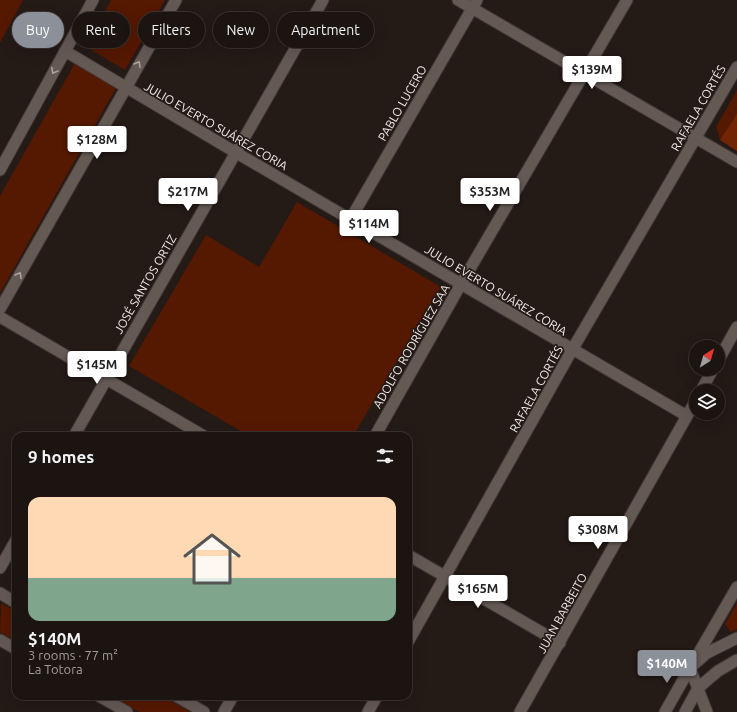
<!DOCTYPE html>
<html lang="en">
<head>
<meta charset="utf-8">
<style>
	body { margin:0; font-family:Ubuntu,sans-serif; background:#241d19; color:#f1f3f6; height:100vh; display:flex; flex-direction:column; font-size:15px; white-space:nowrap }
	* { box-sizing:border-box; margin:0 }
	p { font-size:13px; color:#a09e9f }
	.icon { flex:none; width:22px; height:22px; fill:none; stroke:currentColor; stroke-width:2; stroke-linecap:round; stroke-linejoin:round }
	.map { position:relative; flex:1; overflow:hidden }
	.sheet { position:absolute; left:12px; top:432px; width:400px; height:268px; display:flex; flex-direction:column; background:#1b1410; border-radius:12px; box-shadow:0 4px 16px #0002,0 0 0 1px #393330 }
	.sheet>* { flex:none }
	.banner { position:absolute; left:12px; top:12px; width:400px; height:36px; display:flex; gap:8px }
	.needle { width:26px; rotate:37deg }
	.controls { position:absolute; left:689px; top:340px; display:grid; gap:8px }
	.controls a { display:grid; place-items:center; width:36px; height:36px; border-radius:50%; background:#1b1410; box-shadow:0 4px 16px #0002,0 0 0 1px #393330; font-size:20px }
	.price { position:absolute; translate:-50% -34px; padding:0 9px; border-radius:4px; background:#fff; color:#222; font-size:13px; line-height:26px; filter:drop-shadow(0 1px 2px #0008) }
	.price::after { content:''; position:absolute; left:50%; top:24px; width:12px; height:9px; margin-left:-6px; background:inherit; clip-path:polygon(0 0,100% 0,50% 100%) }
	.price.selected { background:#8c9099; color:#fff }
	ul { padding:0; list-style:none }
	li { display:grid; align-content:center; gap:8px; height:212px; padding:0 16px }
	li span { display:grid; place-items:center; height:124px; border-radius:12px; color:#555 }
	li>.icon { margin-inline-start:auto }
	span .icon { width:72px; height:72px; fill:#fffc; stroke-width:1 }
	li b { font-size:17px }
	h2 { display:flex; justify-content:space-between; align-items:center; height:48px; padding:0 16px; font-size:17px }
	.pill { padding:0 14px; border-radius:18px; background:#1b1410; box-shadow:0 4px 16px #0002,0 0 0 1px #393330; font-size:14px; line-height:36px }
	.pill.selected { background:#8c9099; color:#fff }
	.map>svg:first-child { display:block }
</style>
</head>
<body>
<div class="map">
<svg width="737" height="712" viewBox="0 0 737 712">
	<rect width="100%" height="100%" fill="#241a16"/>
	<!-- green -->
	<g fill="#551800">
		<polygon points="0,0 23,0 0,43"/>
		<polygon points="111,0 165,0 125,70 85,46"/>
		<polygon points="75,63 116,88 0,293 0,196"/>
		<polygon points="737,90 737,151 720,140 716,127"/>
		<polygon points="297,202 441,287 353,436 249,436 129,366 206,235 259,267"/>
		<polygon points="1,603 16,612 16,641 0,632"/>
		<polygon points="737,603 737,629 731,632 725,624"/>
		<polygon points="111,696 162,696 190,712 139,712"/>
	</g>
	<!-- building -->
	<polygon fill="#712505" points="737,114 737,151 720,140"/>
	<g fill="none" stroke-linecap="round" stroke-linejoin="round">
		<!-- minor casing -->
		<g stroke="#403836" stroke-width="13">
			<g id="minor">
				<polyline points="458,0 737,162"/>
				<polyline points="65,51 235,152 687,416"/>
				<polyline points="350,220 477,0"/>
				<polyline points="0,317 204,436"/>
				<polyline points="718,361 737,327"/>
				<polyline points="701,391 713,369"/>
				<polyline points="74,436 323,0"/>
				<polyline points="375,436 461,284 627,0"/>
				<polyline points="408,555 560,643"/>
				<polyline points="0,568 16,540"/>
				<polyline points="408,642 572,350 737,67"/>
				<polyline points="224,712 233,696"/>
				<polyline points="368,712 377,696"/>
				<polyline points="520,712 696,400"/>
				<polyline points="707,712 690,668 737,587"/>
			</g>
		</g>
		<!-- tertiary casing -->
		<g stroke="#403836" stroke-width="13">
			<g id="tertiary">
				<polyline points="0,170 93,0"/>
				<polyline points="0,309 176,0"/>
				<polyline points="0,593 16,603"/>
				<polyline points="0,640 16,649"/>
				<polyline points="99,696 127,712"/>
				<polyline points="176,696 204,712"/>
				<polyline points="665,712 690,668 707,653 737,638"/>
				<polyline points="685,712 698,688 718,671 737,660"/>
			</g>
		</g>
		<!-- minor -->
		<use href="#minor" stroke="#655954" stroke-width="11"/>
		<!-- tertiary -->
		<use href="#tertiary" stroke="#655954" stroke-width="11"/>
	</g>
	<!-- one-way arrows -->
	<defs><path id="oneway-chevron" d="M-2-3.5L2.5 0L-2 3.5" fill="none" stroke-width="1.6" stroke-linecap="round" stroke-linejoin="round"/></defs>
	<g stroke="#aca29e">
		<use href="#oneway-chevron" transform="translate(138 64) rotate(-60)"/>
		<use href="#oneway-chevron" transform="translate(54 71) rotate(118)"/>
		<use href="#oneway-chevron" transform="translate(19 275) rotate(-61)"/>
	</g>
	<g text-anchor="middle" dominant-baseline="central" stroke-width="3.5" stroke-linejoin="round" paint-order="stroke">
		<!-- street labels -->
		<g font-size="12" fill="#f3ebe9" stroke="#241a16">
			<text transform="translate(402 103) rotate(-60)">PABLO LUCERO</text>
			<text transform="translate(698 108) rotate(-60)">RAFAELA CORTÉS</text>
			<text transform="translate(216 126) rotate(30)">JULIO EVERTO SUÁREZ CORIA</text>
			<text transform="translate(145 284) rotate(-60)">JOSÉ SANTOS ORTIZ</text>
			<text transform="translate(496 290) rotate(31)">JULIO EVERTO SUÁREZ CORIA</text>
			<text transform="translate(411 346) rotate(-60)">ADOLFO RODRÍGUEZ SAA</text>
			<text transform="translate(536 389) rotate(-61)">RAFAELA CORTÉS</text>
			<text transform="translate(562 613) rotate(-61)">JUAN BARBEITO</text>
		</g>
	</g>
</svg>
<div class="controls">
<a><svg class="needle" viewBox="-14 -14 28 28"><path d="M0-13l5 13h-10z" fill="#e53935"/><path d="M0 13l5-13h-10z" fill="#a09e9f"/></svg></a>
<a><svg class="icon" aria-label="layers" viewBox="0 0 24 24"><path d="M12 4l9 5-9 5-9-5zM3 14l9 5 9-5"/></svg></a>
</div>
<b class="price" style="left:592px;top:90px">$139M</b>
<b class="price" style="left:97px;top:160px">$128M</b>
<b class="price" style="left:188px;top:212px">$217M</b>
<b class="price" style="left:490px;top:212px">$353M</b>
<b class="price" style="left:369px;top:244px">$114M</b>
<b class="price" style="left:97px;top:385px">$145M</b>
<b class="price" style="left:598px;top:550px">$308M</b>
<b class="price" style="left:478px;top:609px">$165M</b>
<b class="price selected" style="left:667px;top:684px">$140M</b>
<div class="banner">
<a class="pill selected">Buy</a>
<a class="pill">Rent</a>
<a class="pill">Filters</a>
<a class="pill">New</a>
<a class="pill">Apartment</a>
</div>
<section class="sheet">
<h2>9 homes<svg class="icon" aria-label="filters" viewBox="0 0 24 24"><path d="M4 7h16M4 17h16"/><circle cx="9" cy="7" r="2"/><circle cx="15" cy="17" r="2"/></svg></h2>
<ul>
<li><span style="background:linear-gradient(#ffd9b3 65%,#7fa58c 0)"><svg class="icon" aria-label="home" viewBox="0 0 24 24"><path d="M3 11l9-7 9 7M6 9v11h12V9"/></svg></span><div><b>$140M</b><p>3 rooms · 77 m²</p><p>La Totora</p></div></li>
</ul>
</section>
</div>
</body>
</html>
